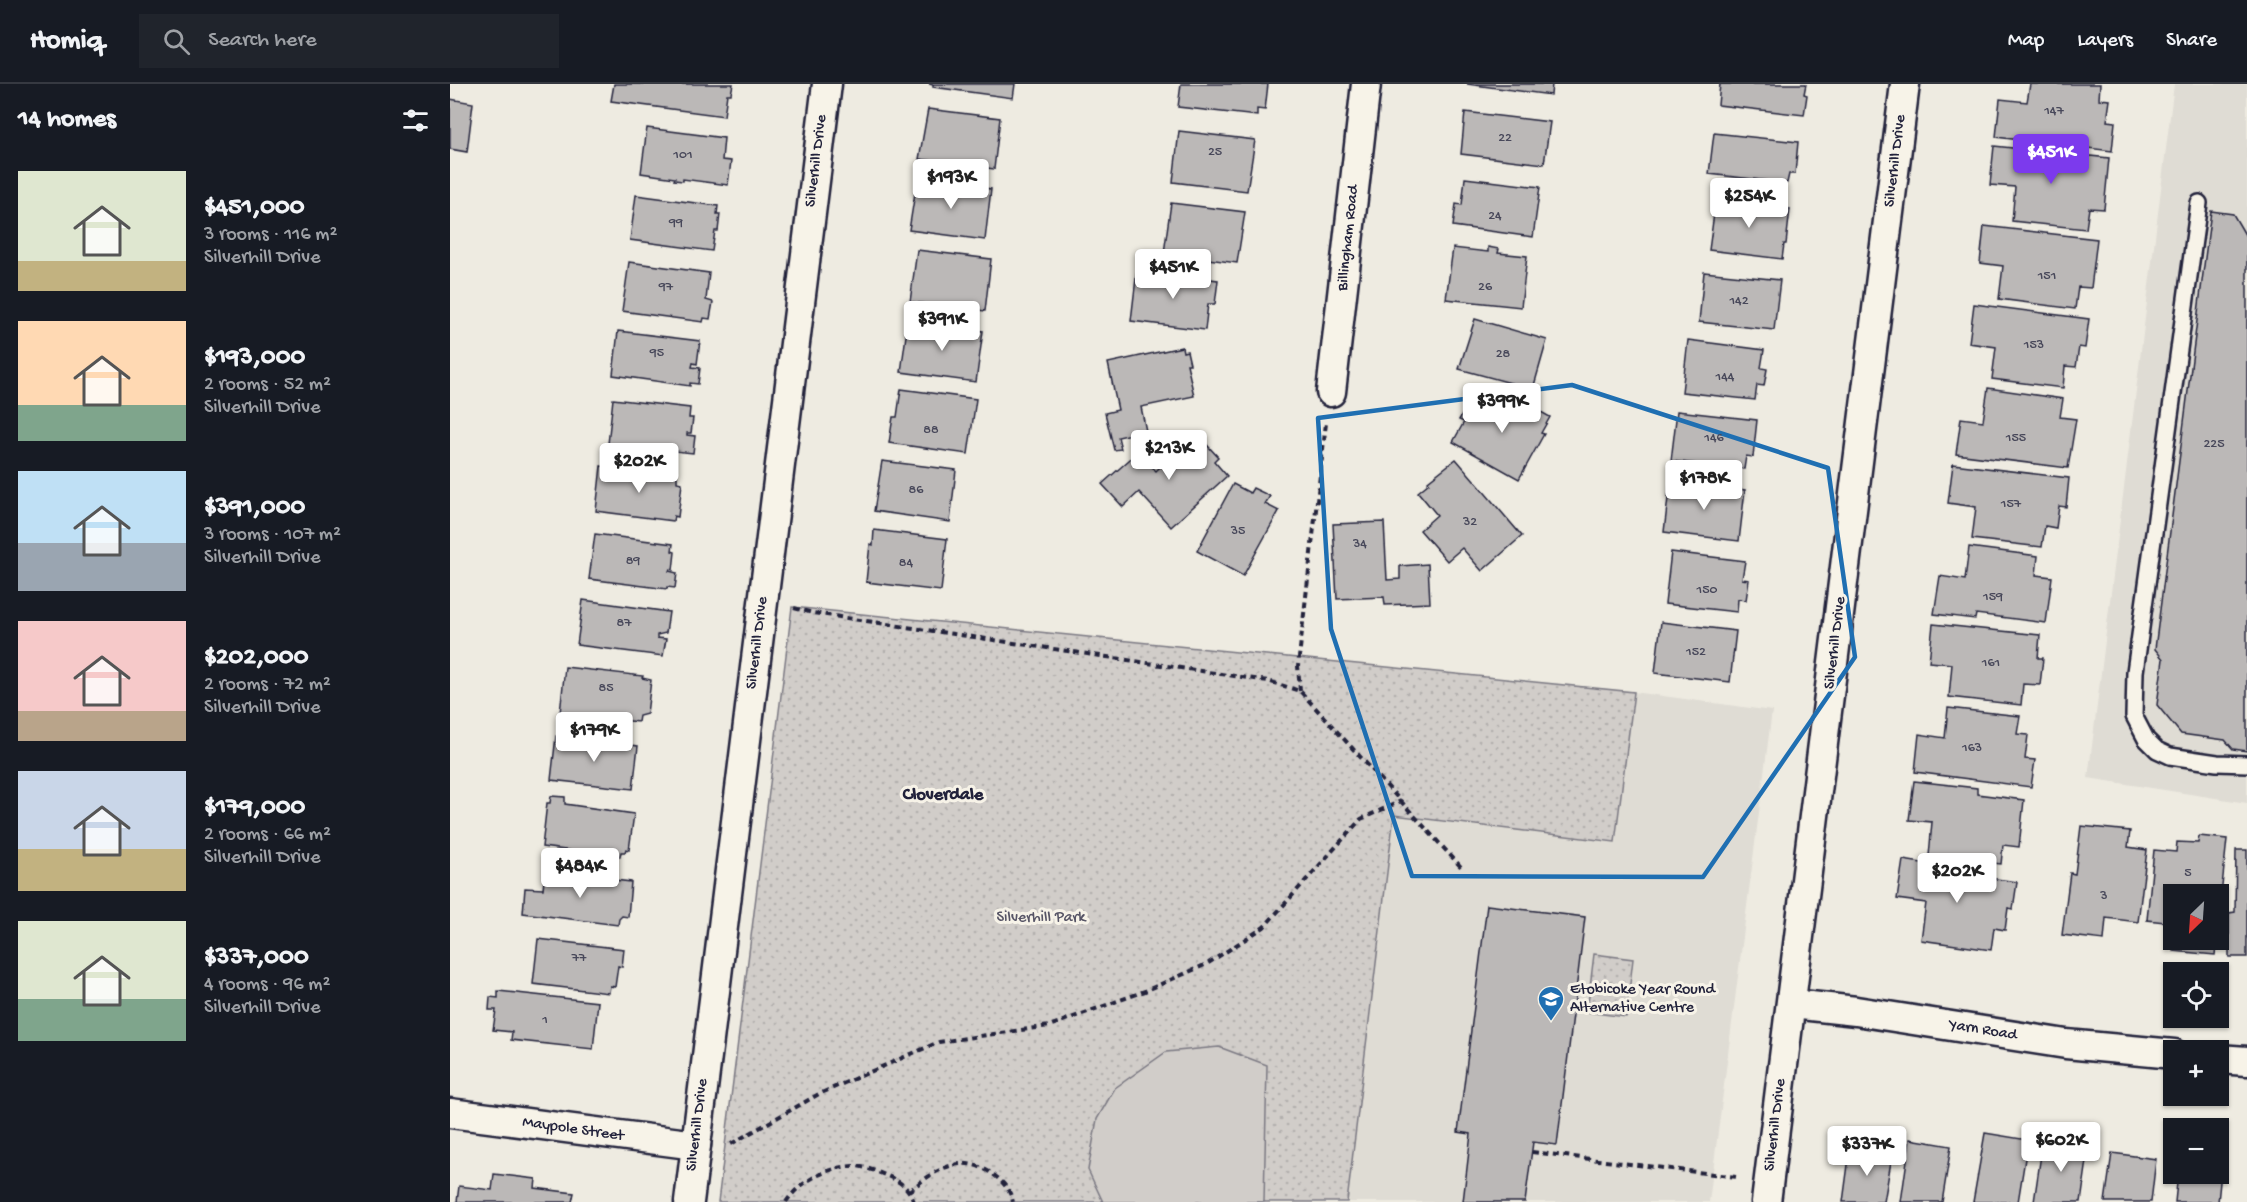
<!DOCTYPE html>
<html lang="en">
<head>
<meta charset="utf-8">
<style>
	body { margin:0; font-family:"Gochi Hand",sans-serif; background:#20242c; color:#f1f3f6; height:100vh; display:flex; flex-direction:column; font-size:22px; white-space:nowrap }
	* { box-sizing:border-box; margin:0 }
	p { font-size:20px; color:#9ea1a6 }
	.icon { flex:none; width:33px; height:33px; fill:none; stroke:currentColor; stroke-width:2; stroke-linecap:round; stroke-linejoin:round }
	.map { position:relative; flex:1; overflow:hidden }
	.sheet { display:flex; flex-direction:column; background:#171b24; width:450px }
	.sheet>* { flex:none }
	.needle { width:39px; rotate:205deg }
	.fabs { position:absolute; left:1713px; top:800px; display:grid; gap:12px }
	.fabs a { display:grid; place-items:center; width:66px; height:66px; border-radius:0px; background:#171b24; box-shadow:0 2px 4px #0004; font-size:30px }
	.price { position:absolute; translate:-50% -51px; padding:0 14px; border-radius:6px; background:#fff; color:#222; font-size:20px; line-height:39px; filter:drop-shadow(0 2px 3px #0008) }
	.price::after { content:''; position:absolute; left:50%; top:36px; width:18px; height:14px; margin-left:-9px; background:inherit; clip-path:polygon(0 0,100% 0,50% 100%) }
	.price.current { background:#7c3aed; color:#fff }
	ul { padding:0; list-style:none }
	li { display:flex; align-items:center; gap:18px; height:150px; padding:0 18px }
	li span { display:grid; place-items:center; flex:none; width:168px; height:120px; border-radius:0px; color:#555 }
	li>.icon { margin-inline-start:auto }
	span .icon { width:72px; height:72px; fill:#fffc; stroke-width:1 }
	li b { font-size:26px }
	h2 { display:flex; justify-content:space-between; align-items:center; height:72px; padding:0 18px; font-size:26px }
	header { display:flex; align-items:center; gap:36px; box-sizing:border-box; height:84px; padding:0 30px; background:#171b24; border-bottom:2px solid #363941 }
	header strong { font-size:28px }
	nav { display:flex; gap:33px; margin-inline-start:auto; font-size:21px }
	.search { width:420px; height:54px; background:#20242c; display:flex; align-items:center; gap:15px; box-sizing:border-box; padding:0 21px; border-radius:0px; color:#9ea1a6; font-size:22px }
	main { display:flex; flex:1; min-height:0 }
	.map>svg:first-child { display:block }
</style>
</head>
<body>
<header>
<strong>Homiq</strong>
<div class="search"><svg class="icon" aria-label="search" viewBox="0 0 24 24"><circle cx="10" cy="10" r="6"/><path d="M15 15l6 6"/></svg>Search here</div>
<nav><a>Map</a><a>Layers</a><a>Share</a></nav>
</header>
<main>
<section class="sheet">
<h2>14 homes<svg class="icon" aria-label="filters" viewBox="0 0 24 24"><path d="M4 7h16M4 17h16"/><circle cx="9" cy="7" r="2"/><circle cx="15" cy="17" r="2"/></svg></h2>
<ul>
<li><span style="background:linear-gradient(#dfe7d0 75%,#c2b280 0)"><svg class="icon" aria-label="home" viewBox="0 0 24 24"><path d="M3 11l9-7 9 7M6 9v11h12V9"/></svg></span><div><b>$451,000</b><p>3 rooms · 116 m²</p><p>Silverhill Drive</p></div></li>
<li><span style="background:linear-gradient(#ffd9b3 70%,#7fa58c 0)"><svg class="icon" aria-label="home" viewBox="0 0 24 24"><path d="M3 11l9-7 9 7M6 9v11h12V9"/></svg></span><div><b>$193,000</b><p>2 rooms · 52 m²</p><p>Silverhill Drive</p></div></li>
<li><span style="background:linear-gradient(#bfe0f5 60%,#9aa5b1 0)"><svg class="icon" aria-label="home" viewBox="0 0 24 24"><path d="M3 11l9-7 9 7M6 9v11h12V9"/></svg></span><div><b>$391,000</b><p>3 rooms · 107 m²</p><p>Silverhill Drive</p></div></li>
<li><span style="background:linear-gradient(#f6c9c9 75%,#b9a48a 0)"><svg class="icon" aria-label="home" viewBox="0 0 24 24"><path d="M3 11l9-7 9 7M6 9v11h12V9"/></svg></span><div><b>$202,000</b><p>2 rooms · 72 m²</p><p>Silverhill Drive</p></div></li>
<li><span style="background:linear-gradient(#c9d6e8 65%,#c2b280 0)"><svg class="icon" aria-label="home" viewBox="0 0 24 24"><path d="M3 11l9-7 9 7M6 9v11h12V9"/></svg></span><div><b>$179,000</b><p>2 rooms · 66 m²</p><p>Silverhill Drive</p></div></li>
<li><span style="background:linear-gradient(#dfe7d0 65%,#7fa58c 0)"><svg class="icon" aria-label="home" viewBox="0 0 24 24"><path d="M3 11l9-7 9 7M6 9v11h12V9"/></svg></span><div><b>$337,000</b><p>4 rooms · 96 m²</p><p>Silverhill Drive</p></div></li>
</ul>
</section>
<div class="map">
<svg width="1797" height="1118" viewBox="0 0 1797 1118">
	<defs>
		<pattern id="park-dots" width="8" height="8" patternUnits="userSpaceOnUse" patternTransform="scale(1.5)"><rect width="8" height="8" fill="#d1cdc9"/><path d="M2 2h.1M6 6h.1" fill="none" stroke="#b3b0ae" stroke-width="1.8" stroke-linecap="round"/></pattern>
	</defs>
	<rect width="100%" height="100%" fill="#eeebe1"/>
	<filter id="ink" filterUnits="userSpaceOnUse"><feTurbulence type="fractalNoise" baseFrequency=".0167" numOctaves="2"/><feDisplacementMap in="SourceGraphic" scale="12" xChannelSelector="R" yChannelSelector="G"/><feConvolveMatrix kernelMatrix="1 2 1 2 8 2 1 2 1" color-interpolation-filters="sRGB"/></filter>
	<g filter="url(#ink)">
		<!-- built -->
		<g fill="#dfdcd4">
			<polygon points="1724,0 1797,0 1797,719 1638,694"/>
			<polygon points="1184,608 1322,627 1259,1118 897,1118 944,731 1164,758"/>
		</g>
		<!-- park -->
		<g fill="url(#park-dots)" stroke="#7a7882" stroke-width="1.5">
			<polygon points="342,523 1184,608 1165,758 944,731 897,1118 268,1118"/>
			<polygon points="1144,870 1183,875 1176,933 1137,928"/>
		</g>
		<!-- pitch -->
		<polygon fill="#d1cdc9" stroke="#7a7882" stroke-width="1.5" points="769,963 817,981 814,1118 653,1118 638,1086 647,1035 665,1004 716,968"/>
		<!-- building -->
		<g fill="#bbb8b7" stroke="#22223b" stroke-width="1.5">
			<polygon points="164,0 283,0 281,10 277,10 274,32 161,17"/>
			<polygon points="479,0 565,0 563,14 483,3 483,1"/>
			<polygon points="731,0 818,0 815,26 807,25 807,32 728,23"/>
			<polygon points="1017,0 1102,0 1101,11"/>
			<polygon points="1270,0 1356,0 1354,10 1357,11 1354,31 1268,21"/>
			<polygon points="1580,0 1650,0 1649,15 1660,16 1657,37 1665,38 1662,67 1546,53 1550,15 1577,18"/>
			<polygon points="0,15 23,19 17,68 0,65"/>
			<polygon points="478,25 550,34 544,85 469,75"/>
			<polygon points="1015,28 1100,38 1094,80 1011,70"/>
			<polygon points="197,44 274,54 272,76 281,77 278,101 233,95 233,97 224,96 225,94 191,89"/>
			<polygon points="729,47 805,56 797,107 723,98"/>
			<polygon points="1264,49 1348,58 1345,90 1339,90 1337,99 1259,90"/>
			<polygon points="1544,62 1659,74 1654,125 1639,124 1636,145 1562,137 1565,103 1540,101"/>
			<polygon points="1015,94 1090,103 1083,153 1003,142 1006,120 1012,121"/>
			<polygon points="471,95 541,105 535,156 459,146 465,109 469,109"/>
			<polygon points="186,111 268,122 267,130 270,130 268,147 265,147 262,167 180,156"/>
			<polygon points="1266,115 1340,125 1336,160 1334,160 1332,175 1259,166"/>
			<polygon points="721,119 795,128 787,179 714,169"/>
			<polygon points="1761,127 1783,130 1797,154 1797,667 1783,665 1775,656 1731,650 1707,621 1713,575 1705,565"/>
			<polygon points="1534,142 1647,155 1641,204 1628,203 1625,225 1549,215 1553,182 1530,179"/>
			<polygon points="1038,163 1049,165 1048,169 1077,172 1071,223 996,215 1003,164 1038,168"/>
			<polygon points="467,166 541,175 535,227 460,218"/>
			<polygon points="179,178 259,189 256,216 263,218 260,235 254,234 253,238 172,227"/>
			<polygon points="687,186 768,196 765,220 758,220 755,246 681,237"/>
			<polygon points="1254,188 1330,196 1324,246 1249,238"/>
			<polygon points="1524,220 1639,235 1635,264 1629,263 1626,283 1615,282 1613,304 1542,295 1546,263 1519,259"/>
			<polygon points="1025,235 1097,256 1083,305 1009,285"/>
			<polygon points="458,237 533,247 526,298 451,288"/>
			<polygon points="168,247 250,257 247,280 243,279 242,283 250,284 248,300 240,299 240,302 163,291"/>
			<polygon points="1238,256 1314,266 1311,284 1317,285 1314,302 1307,301 1305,316 1232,308"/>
			<polygon points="732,263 733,268 737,267 740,280 737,280 744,312 691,323 696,347 668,353 671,365 664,366 655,329 668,326 658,279"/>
			<polygon points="1538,304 1613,315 1610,333 1626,335 1618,384 1506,370 1511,334 1533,337"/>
			<polygon points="451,305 526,315 518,370 439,359 443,333 447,333"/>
			<polygon points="1029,313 1059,330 1068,315 1100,333 1091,349 1094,350 1069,395 1003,358 1014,338 1009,336 1016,324 1021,327"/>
			<polygon points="163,315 240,324 239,334 243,334 241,349 237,349 237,351 245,352 243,369 158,360"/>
			<polygon points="1227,327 1307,336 1303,373 1296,372 1294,385 1221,377"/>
			<polygon points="742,353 754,365 757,361 768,373 764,377 777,392 721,443 689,408 673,423 652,400 688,368 706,387 710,383 707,380 711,376 714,379"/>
			<polygon points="1006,375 1072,452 1032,487 1012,464 997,477 970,446 987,431 968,408 979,399 978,397"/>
			<polygon points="432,377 506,386 500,438 424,427"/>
			<polygon points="1503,380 1619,394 1616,423 1609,422 1606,444 1595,442 1592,463 1522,455 1526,423 1498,419"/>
			<polygon points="151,382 227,392 227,398 232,399 228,433 224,432 223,437 146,427"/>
			<polygon points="1220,397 1295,406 1289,457 1214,448"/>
			<polygon points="783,400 800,409 803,404 820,412 815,420 829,427 793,492 747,467"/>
			<polygon points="934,438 937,496 950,495 950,482 978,480 980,519 935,521 934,513 887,515 883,440"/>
			<polygon points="424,446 497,455 491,507 416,498 420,460 423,461"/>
			<polygon points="145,450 223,460 222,467 225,468 223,486 220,485 219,487 227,489 225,504 217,503 217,505 139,495"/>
			<polygon points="1519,463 1588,472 1586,491 1602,493 1596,539 1526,530 1525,535 1484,530 1490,492 1515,496"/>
			<polygon points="1221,468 1295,477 1292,495 1299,496 1296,516 1288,515 1287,528 1215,520"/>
			<polygon points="133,516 219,528 216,549 207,551 207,554 216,555 213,572 127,561"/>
			<polygon points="1211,538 1286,547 1280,598 1205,589"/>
			<polygon points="1483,540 1590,551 1588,574 1593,574 1590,601 1573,600 1571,621 1499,613 1502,580 1479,578"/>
			<polygon points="115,583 193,592 192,594 201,596 197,630 189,632 188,638 110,629"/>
			<polygon points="1498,624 1570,632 1567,650 1578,651 1575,675 1585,676 1581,703 1465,688 1469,650 1495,654"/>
			<polygon points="106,652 188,662 183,705 101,696"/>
			<polygon points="1464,697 1527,704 1527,710 1574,716 1569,763 1553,761 1551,780 1479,772 1482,738 1459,736"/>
			<polygon points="101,712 115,713 115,720 184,730 179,766 176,765 175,768 171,768 170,773 92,763 97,719 100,719"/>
			<polygon points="1631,742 1680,747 1678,763 1697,766 1688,838 1656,834 1654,856 1612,851 1620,789 1625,790"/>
			<polygon points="1749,752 1777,755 1768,840 1768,810 1724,810 1724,839 1697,836 1704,766 1726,768 1727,758 1748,759"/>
			<polygon points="1786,766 1797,766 1797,873 1779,873 1779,829 1785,828"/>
			<polygon points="1453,776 1497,783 1496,788 1567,798 1563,825 1558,824 1555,846 1544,844 1541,866 1471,856 1476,819 1447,815"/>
			<polygon points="95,788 181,798 178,833 172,832 169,835 168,841 73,829 75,804 93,805"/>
			<polygon points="1037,821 1135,833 1107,1061 1083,1058 1075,1118 1013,1118 1021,1050 1008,1048"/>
			<polygon points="88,855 174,865 172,883 168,882 165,903 160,902 159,909 83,900"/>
			<polygon points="1726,855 1767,855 1765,871 1724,867"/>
			<polygon points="48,907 148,918 143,965 61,956 62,948 43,946 46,926 39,926 40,913 48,914"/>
			<polygon points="1535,1049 1578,1056 1568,1118 1523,1118"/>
			<polygon points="1460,1055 1501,1062 1492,1118 1451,1118"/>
			<polygon points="1593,1057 1639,1063 1631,1118 1584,1118"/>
			<polygon points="1400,1066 1442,1072 1434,1118 1393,1118"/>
			<polygon points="1662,1069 1706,1075 1701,1118 1655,1118"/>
			<polygon points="1768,1077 1772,1078 1768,1118 1725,1118 1728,1089 1768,1089"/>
			<polygon points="44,1090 86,1095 85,1104 124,1109 122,1118 7,1118 9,1102 42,1106"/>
		</g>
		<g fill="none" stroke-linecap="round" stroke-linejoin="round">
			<!-- lane casing -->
			<g stroke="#22223b" stroke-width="20">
				<polyline id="lane" points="1749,119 1685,588 1684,632 1696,655 1707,666 1720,672 1767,679 1797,680"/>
			</g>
			<!-- street casing -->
			<g stroke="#22223b" stroke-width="33">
				<g id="street">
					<polyline points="881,308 916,0"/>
					<polyline points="1342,920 1406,927 1616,960 1724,970"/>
					<polyline points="1768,975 1797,977"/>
					<polyline points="0,1029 246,1061"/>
					<polyline points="239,1118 377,0"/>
					<polyline points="1316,1118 1455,0"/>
				</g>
			</g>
			<!-- path -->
			<g stroke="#22223b" stroke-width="4" stroke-dasharray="6 4.5" stroke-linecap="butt">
				<polyline points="344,524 363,529 818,597 850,607 1012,784"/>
				<polyline points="850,607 848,582 876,339"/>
				<polyline points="281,1060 369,1010 489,958 599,942 695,907 757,880 814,843 911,735 951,717"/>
				<polyline points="1082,1068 1287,1093"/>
				<path d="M459,1107C486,1086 511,1067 544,1091C554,1099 560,1106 563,1118"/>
				<path d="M336,1118C350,1097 378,1083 403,1082C414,1082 425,1087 435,1091C449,1097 459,1103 464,1118"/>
			</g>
			<!-- lane -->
			<use href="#lane" stroke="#f7f3e8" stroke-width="15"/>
			<!-- street -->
			<use href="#street" stroke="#f7f3e8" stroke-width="28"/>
		</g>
	</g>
	<!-- marked area -->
	<path fill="none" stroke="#1f6fb2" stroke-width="4.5" stroke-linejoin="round" d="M1122,301L1378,384L1405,573L1253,793L962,792L881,545L868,334Z"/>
	<!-- icons -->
	<defs>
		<g id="school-pin" transform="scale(1.35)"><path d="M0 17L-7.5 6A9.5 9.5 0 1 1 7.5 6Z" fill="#1f6fb2" stroke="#f7f3e8"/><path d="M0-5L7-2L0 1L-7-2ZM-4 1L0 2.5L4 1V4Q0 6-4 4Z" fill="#fff"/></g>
	</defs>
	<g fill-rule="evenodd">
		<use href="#school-pin" x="1101" y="915"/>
	</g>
	<g text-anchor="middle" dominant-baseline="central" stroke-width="6" stroke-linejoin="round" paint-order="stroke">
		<!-- number labels -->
		<g font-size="14" fill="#48485a">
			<text x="1604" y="27">147</text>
			<text x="1055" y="54">22</text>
			<text x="765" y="68">25</text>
			<text x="233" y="71">101</text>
			<text x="1045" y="132">24</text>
			<text x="226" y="139">99</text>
			<text x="1597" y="192">151</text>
			<text x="216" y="203">97</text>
			<text x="1035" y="203">26</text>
			<text x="1289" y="217">142</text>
			<text x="1584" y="261">153</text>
			<text x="207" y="269">95</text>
			<text x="1053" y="270">28</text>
			<text x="1275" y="293">144</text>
			<text x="481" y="346">88</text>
			<text x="1264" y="354">146</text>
			<text x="1566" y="354">155</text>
			<text x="1764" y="360">225</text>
			<text x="466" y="406">86</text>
			<text x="1561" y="420">157</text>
			<text x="1020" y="438">32</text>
			<text x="788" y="447">35</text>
			<text x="910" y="460">34</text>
			<text x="183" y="477">89</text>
			<text x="456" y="479">84</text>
			<text x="1257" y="506">150</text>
			<text x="1543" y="513">159</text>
			<text x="174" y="539">87</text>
			<text x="1246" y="568">152</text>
			<text x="1541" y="579">161</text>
			<text x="156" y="604">85</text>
			<text x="1522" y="664">163</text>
			<text x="1738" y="789">5</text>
			<text x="1654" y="812">3</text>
			<text x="129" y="874">77</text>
			<text x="95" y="936">1</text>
		</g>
		<!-- street labels -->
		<g font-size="16" fill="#22223b" stroke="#f7f3e8">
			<text transform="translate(367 77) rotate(-83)">Silverhill Drive</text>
			<text transform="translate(1446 77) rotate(-83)">Silverhill Drive</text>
			<text transform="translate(899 154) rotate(-84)">Billingham Road</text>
			<text transform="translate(308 559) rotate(-83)">Silverhill Drive</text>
			<text transform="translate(1386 559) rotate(-83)">Silverhill Drive</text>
			<text transform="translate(1533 947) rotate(9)">Yarn Road</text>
			<text transform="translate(248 1041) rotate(-83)">Silverhill Drive</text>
			<text transform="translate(1326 1041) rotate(-83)">Silverhill Drive</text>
			<text transform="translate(123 1046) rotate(8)">Maypole Street</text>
		</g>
		<!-- park labels -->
		<g font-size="16" fill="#575566" stroke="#f7f3e8">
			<text x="591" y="834">Silverhill Park</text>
		</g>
		<!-- poi labels -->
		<g font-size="16" fill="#22223b" stroke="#f7f3e8" text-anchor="start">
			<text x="1120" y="906">Etobicoke Year Round<tspan x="1120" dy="18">Alternative Centre</tspan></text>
		</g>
		<!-- neighbourhood labels -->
		<g font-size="18" font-weight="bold" fill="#22223b" stroke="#f7f3e8">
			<text x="493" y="711">Cloverdale</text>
		</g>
	</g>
</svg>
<div class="fabs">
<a><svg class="needle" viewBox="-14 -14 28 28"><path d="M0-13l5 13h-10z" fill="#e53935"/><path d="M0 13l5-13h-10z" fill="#9ea1a6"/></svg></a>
<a><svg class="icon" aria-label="locate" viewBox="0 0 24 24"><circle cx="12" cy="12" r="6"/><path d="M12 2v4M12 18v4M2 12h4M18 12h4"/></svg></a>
<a>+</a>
<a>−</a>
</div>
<b class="price current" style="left:1601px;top:101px">$451K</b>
<b class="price" style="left:501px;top:126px">$193K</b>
<b class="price" style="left:1299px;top:145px">$254K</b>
<b class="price" style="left:723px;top:216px">$451K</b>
<b class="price" style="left:492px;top:268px">$391K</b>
<b class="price" style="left:1052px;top:350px">$399K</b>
<b class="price" style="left:719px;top:397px">$213K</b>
<b class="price" style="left:189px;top:410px">$202K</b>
<b class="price" style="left:1254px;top:427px">$178K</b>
<b class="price" style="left:144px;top:679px">$179K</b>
<b class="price" style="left:130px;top:815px">$484K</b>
<b class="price" style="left:1507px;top:820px">$202K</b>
<b class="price" style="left:1611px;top:1089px">$602K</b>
<b class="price" style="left:1417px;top:1093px">$337K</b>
</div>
</main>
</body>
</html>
